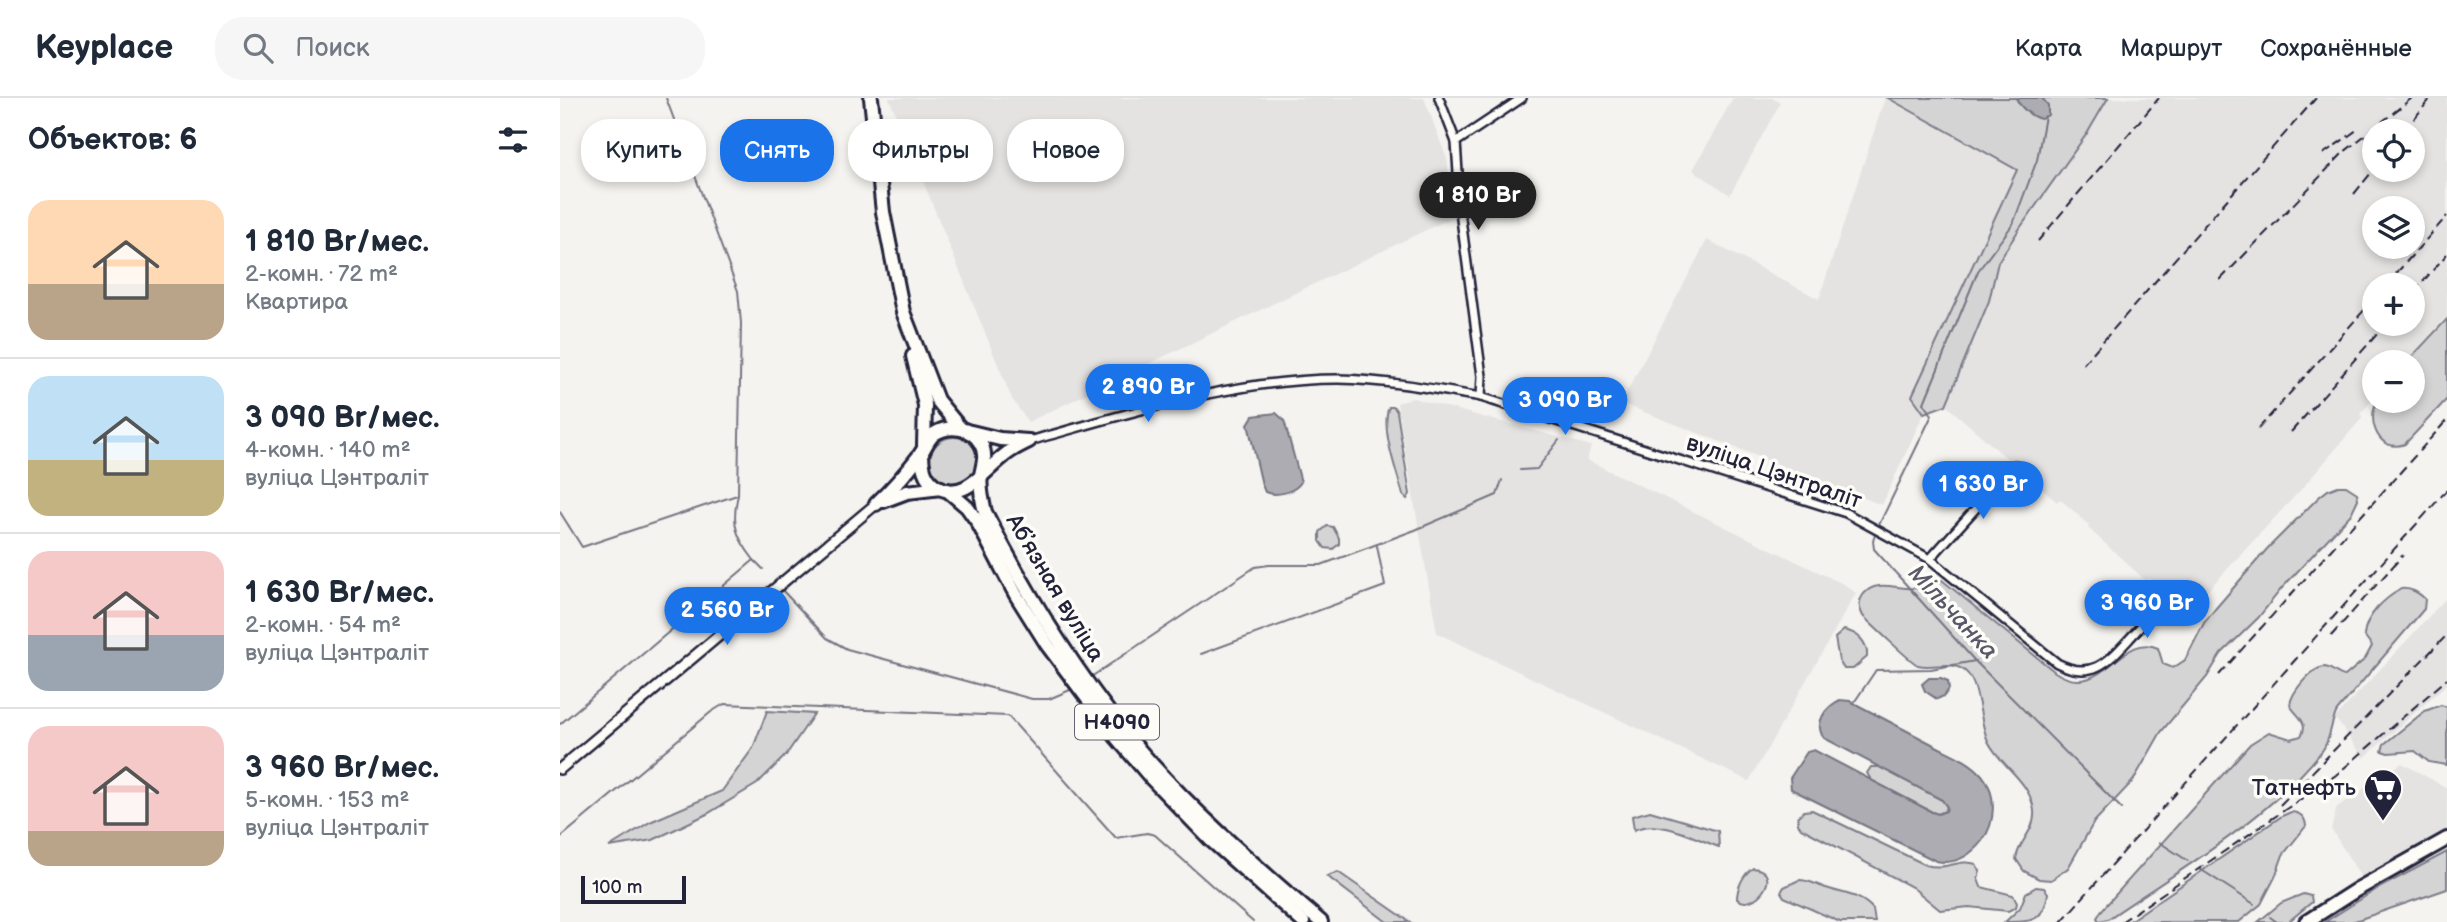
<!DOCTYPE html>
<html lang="ru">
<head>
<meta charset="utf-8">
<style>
	body { margin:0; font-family:"Balsamiq Sans",sans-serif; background:#f6f6f7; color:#1f2937; height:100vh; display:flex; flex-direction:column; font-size:26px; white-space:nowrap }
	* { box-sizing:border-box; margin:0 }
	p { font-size:23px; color:#747a83 }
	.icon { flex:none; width:38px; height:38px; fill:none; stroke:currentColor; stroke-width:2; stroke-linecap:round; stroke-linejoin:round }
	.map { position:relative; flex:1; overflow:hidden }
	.panel { display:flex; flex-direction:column; background:#fff; width:560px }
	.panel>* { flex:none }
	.hud { position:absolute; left:21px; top:21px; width:665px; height:63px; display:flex; gap:14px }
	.fabs { position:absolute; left:1802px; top:21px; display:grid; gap:14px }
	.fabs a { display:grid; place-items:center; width:63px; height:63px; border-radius:50%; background:#fff; box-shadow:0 4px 10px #0003; font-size:35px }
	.scale { position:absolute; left:21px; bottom:18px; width:105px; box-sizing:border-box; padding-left:7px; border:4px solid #22223b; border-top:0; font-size:19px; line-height:24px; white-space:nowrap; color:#22223b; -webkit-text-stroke:5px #fdfcf7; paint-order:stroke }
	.price { position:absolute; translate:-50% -60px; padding:0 16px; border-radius:24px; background:#1a73e8; color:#fff; font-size:23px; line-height:46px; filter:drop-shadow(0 2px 4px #0008) }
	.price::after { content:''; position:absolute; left:50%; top:42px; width:21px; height:16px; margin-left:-10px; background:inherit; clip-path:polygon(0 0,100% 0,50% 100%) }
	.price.active { background:#222; color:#fff }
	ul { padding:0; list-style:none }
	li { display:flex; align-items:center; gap:21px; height:175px; padding:0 28px }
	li+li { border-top:2px solid #e0e1e3 }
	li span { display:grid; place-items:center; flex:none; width:196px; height:140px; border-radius:21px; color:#555 }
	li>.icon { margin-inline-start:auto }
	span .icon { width:84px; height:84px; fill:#fffc; stroke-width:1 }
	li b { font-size:30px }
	h2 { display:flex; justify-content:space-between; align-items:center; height:84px; padding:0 28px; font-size:30px }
	.pill { padding:0 24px; border-radius:28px; background:#fff; box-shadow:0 4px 10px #0003; font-size:24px; line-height:63px }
	.pill.active { background:#1a73e8; color:#fff }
	header { display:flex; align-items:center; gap:42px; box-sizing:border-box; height:98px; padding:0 35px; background:#fff; border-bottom:2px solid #e0e1e3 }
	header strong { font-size:33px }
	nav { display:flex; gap:38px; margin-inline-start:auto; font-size:24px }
	.search { width:490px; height:63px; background:#f6f6f7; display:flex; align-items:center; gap:18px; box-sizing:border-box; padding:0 24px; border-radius:28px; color:#747a83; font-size:26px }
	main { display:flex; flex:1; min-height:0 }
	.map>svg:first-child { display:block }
</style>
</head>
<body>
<header>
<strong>Keyplace</strong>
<div class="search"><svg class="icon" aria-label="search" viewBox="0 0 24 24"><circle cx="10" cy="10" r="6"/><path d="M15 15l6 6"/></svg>Поиск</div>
<nav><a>Карта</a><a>Маршрут</a><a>Сохранённые</a></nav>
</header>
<main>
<section class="panel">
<h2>Объектов: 6<svg class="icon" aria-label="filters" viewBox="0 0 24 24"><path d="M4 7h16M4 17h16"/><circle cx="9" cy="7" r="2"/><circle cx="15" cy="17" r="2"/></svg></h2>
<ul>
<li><span style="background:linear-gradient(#ffd9b3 60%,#b9a48a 0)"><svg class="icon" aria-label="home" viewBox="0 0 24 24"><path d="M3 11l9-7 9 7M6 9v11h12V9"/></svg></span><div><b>1 810 Br/мес.</b><p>2-комн. · 72 m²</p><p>Квартира</p></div></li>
<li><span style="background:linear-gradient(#bfe0f5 60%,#c2b280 0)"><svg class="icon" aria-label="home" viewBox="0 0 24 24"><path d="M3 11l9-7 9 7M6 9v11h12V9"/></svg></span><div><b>3 090 Br/мес.</b><p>4-комн. · 140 m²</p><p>вуліца Цэнтраліт</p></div></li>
<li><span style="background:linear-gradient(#f6c9c9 60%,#9aa5b1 0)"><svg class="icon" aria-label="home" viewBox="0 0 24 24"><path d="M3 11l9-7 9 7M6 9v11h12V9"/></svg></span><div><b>1 630 Br/мес.</b><p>2-комн. · 54 m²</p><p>вуліца Цэнтраліт</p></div></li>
<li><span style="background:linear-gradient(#f6c9c9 75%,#b9a48a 0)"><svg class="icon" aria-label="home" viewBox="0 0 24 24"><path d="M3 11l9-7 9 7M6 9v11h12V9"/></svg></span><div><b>3 960 Br/мес.</b><p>5-комн. · 153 m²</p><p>вуліца Цэнтраліт</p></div></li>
</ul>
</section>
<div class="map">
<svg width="1887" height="824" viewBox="0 0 1887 824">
	<rect width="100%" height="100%" fill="#f4f3ef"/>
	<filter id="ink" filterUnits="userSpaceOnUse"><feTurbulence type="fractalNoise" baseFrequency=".0143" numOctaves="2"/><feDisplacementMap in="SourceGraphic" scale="14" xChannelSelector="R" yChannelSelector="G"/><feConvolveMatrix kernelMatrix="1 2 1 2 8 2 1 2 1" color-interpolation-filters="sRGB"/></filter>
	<g filter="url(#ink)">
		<!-- built -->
		<g fill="#e4e3e2" fill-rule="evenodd">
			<polygon points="329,0 864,0 887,61 895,118 468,324 452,301"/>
			<polygon points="1173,0 1212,0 1220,5 1170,97 1133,72"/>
			<polygon points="1325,0 1457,72 1352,298 1364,315 1322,407 1061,305 1147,142 1259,201"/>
			<path d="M1548,0H1887V218L1846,264H1815V299L1801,315L1802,320L1745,387L1625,517L1589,481L1585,482L1528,430L1529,427L1500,401L1497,404L1386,307L1429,203L1438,165L1460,130L1528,34ZM1815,33H1853V72H1815ZM1815,110H1853V149H1815ZM1815,187H1853V226H1815Z"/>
			<polygon points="853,300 1031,348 1027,362 1285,487 1296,495 1189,683 877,535 837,305"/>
			<polygon points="1887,499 1887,586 1804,660 1775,620"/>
			<polygon points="1842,665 1887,690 1887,732 1801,779 1771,731 1777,709"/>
		</g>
		<!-- green -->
		<g fill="#d5d4d5" stroke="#7c7b88" stroke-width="2">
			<polygon points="1328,0 1548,0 1528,34 1460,130 1438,164 1429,203 1386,307 1364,315 1352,298 1457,72"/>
			<path d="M1887,221V301L1845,346C1819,356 1806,323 1817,303H1853V264H1847Z"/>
			<path d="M829,309H834L837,314L850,396L847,401L843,397C837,374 820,330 829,309Z"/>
			<circle cx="394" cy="363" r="24"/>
			<path d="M1778,388H1786L1797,395L1798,401L1791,416L1722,490L1698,520L1661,556L1647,579L1601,634L1573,683L1534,724L1508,770L1491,782L1479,781L1464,773L1456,761C1458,743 1476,733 1474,713C1471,683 1440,668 1428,643C1419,624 1420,585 1405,573C1390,561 1375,571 1358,567C1353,566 1309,524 1303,518C1299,510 1298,504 1303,497C1316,480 1338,492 1355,490C1365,489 1372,483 1382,482L1495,574C1542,606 1561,532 1598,550L1603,566L1613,570L1625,562L1644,525L1656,510L1707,451L1759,399L1768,392Z"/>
			<polygon points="767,428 773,429 779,440 779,446 773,451 765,450 760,443 760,434"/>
			<path d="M1841,491C1851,490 1858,494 1865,501L1864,511L1777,613C1770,626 1771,641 1762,653C1705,724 1622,770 1548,821L1539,823L1537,820L1541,813L1690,646L1709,634L1731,641L1741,638C1750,624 1736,618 1730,607C1731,595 1751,570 1764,569C1771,569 1777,577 1785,578L1805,561L1812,548L1804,537C1806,517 1824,501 1841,491Z"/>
			<path d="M1284,532C1298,535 1308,544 1307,559L1293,571H1284L1279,563L1275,540Z"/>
			<polygon points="1881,607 1887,609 1887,667 1869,664 1855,653 1828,655 1822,653 1824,646 1865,613"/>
			<polygon points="207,613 254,616 226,657 197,686 147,716 93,742 49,749 90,724 162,693 193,650"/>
			<polygon points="1311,669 1320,669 1382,702 1387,709 1385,713 1378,716 1372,714 1311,682 1307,675"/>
			<path d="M1252,712L1366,767C1386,773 1399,760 1416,766L1420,773L1418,781L1421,789L1453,797L1457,805L1456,809L1448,813L1409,809L1380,812L1352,789L1241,730L1238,726V718L1244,713Z"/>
			<path d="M1090,713L1158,733L1159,749C1134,740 1099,720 1074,732L1072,718Z"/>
			<path d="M1731,714C1741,715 1745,719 1746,728L1723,757L1715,779L1701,806L1679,824H1568L1722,718Z"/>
			<polygon points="1887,754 1887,791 1792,824 1765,824 1817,791"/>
			<path d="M1193,770C1226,774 1194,815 1177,801C1177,790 1183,776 1193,770Z"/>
			<polygon points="778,774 850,824 827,824 767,778"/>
			<path d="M1239,782C1250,782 1256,787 1266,790C1283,796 1300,796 1313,811L1315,824H1280L1224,799L1221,794L1224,789Z"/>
			<path d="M1476,789L1484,790L1488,795C1484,824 1471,824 1445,824L1460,810L1466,795Z"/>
			<polygon points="1743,796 1751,798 1752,804 1728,824 1698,824 1721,805"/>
		</g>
		<!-- water -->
		<g fill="#acacb2" stroke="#757582" stroke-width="2">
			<path d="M1456,0H1482L1488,7V17L1481,21C1471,19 1460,9 1456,0Z"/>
			<path d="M716,315L724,322L741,384C735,394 716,399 705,394L702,387L688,326L693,318Z"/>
			<polygon points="1369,580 1381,580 1388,583 1389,591 1384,598 1377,601 1365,593 1362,586"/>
			<path d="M1280,602L1290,603C1317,617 1345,632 1372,646C1389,655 1409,662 1422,677C1437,695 1436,725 1422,743C1410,758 1395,767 1376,763L1231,691L1230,680L1247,654L1254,652L1372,714L1378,716L1386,713L1387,709L1382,702L1264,640C1253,625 1266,609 1280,602Z"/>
		</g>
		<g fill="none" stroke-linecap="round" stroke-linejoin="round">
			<!-- stream -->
			<g stroke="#757582" stroke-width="2">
				<polyline points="960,372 977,371 999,342"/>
				<polyline points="0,414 22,449 177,397"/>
				<polyline points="1318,429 1372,317 1364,305 1418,173 1453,126 1477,62 1485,18"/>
				<polyline points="1316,434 1313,443 1314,451 1415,563 1562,711"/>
				<polyline points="194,462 203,471"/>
				<polyline points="222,492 267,540 287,551 472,601 489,601 510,592"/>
				<polyline points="641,556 825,488 817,448"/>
				<polyline points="534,577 695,469 709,467 761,467 855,432 937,397 942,382"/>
				<polyline points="1293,606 1316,572 1371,571 1415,563"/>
				<path d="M0,626L194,462C176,439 171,426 178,397L181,225L178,193L106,0"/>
				<polyline points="0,740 151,614 164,606 448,618 556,740 587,735 595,737 693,824"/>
				<polyline points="1599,744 1628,763"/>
				<polyline points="1640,771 1694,806"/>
				<polyline points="1710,819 1717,824"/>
			</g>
			<!-- minor casing -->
			<g stroke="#22223b" stroke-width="12">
				<g id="minor">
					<polyline points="879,0 896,44 901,121 922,278 921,299"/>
					<polyline points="896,44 962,0"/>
					<path d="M469,343C568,316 674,281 778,281C825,282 874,291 921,299L1286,415L1370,461L1497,565C1532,583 1548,564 1571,539C1582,527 1593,515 1604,503"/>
					<polyline points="1370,461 1455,367"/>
				</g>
			</g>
			<!-- tertiary casing -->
			<g stroke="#22223b" stroke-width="14">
				<polyline id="tertiary" points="0,671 316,406"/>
			</g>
			<!-- primary casing -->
			<g stroke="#22223b" stroke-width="18">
				<g id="primary">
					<polyline points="311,0 323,114 343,214 377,302 400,330"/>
					<polyline points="353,258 365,307 364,347"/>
					<polyline points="411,334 440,341 468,343"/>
					<path d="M362,354C362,368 364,380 376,388C404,405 425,372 445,357C452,351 461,347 469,343"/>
					<polyline points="387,392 407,409 417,423 456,497 488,548 557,640 592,681 651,742 743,824"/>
					<polyline points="323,403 347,394 381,390"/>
					<path d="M316,406C332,391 346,375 359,358C365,351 367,342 374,336C389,326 412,329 421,346C427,357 423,366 421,377C419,389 422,402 425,414C465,493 510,566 565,635C622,705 692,765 761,824"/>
					<polyline points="1746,824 1796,792 1887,741"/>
				</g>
			</g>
			<!-- minor -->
			<use href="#minor" stroke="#fdfcf7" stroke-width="7"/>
			<!-- tertiary -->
			<use href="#tertiary" stroke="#fdfcf7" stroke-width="9"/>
			<!-- primary -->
			<use href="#primary" stroke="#fdfcf7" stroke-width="12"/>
			<!-- rail -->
			<g stroke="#22223b" stroke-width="2" stroke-dasharray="10 5" stroke-linecap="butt">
				<polyline points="1844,33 1871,0"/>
				<polyline points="1763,56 1797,32"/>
				<polyline points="1794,96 1815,70"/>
				<polyline points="1478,143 1599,0"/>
				<polyline points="1660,182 1784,54 1852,0"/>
				<polyline points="1826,187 1887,118"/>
				<polyline points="1853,195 1887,156"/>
				<polyline points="1523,266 1756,0"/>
				<polyline points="1698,331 1815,200"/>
				<polyline points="1731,334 1826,226"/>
				<polyline points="1771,538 1843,457"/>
				<polyline points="1659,577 1887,322"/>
				<polyline points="1720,707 1887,537"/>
				<polyline points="1501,824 1887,392"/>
				<polyline points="1561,824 1776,677 1887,581"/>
			</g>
		</g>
	</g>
	<!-- icons -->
	<defs>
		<g id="supermarket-pin" transform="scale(2.0125)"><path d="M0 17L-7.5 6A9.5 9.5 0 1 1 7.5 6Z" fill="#22223b" stroke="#fdfcf7"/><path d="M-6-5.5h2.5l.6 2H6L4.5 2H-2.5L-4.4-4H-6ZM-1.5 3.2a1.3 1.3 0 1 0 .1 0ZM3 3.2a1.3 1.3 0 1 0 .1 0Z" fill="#fff"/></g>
	</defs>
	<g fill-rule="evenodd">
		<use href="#supermarket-pin" x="1823" y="690"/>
	</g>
	<g text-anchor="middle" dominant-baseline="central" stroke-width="7" stroke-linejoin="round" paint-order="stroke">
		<!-- shield labels -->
		<rect fill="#fdfcf7" stroke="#646373" stroke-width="2" x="515" y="606.5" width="84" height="35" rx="5"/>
		<g font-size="21" font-weight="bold" fill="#22223b">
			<text x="557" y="624">Н4090</text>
		</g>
		<!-- street labels -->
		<g font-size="23" fill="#22223b" stroke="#fdfcf7">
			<text transform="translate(1214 374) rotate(19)">вуліца Цэнтраліт</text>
			<text transform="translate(495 490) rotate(59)">Абʼязная вуліца</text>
		</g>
		<!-- poi labels -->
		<g font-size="23" fill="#22223b" stroke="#fdfcf7" text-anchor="end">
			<text x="1796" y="690">Татнефть</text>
		</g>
		<!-- water labels -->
		<g font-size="24" font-style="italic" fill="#59596b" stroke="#fdfcf7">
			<text transform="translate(1393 514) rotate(47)">Мільчанка</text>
		</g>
	</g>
</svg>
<div class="fabs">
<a><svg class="icon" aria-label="locate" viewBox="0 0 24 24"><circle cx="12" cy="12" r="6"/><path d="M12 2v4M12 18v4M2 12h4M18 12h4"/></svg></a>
<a><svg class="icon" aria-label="layers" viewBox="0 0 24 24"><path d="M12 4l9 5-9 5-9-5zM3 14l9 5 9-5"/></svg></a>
<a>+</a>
<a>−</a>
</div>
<div class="scale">100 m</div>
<b class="price active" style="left:918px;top:134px">1 810 Br</b>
<b class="price" style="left:588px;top:326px">2 890 Br</b>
<b class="price" style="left:1005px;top:339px">3 090 Br</b>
<b class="price" style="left:1423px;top:423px">1 630 Br</b>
<b class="price" style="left:1587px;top:542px">3 960 Br</b>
<b class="price" style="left:167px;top:549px">2 560 Br</b>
<div class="hud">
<a class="pill">Купить</a>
<a class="pill active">Снять</a>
<a class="pill">Фильтры</a>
<a class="pill">Новое</a>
</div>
</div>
</main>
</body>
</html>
